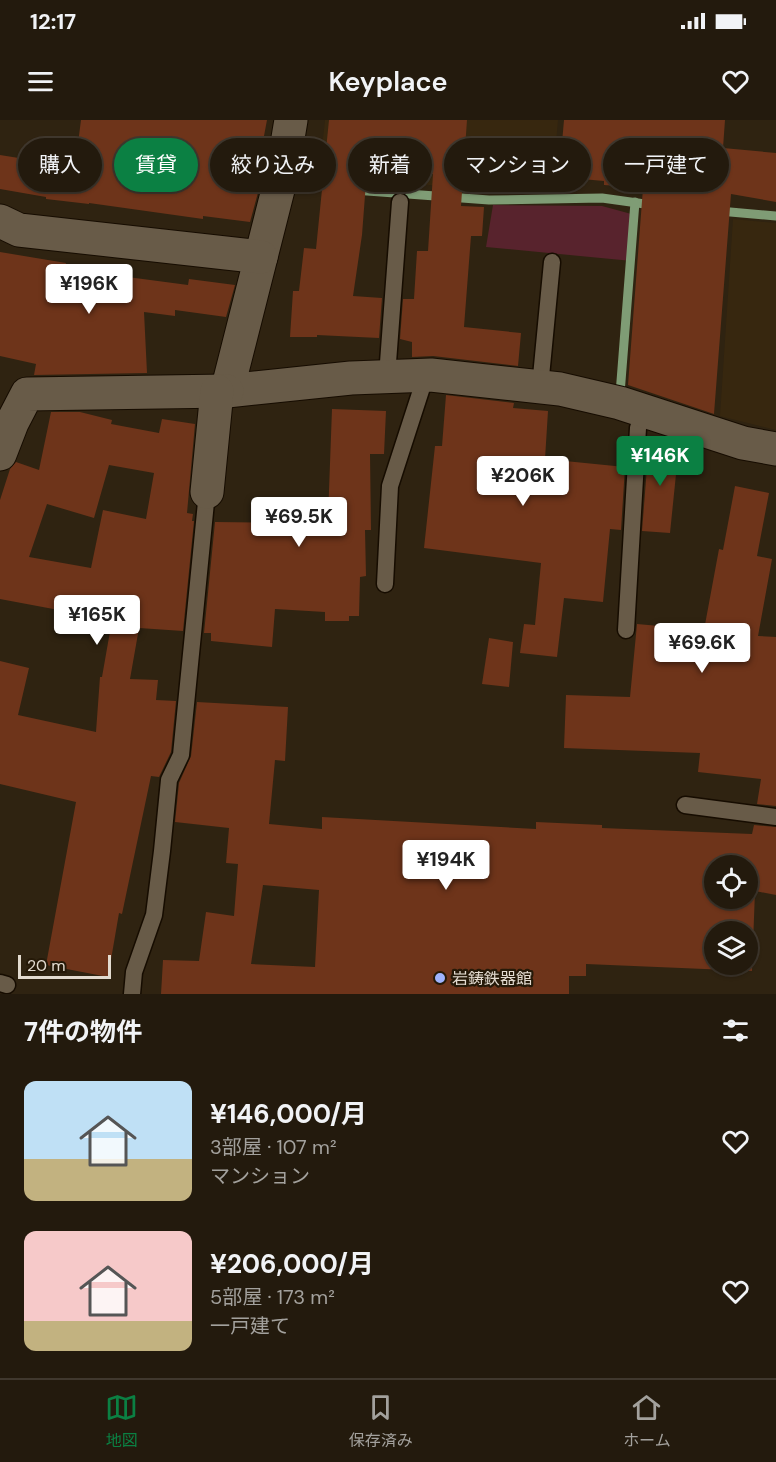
<!DOCTYPE html>
<html lang="ja">
<head>
<meta charset="utf-8">
<style>
	body { margin:0; font-family:"DM Sans","Noto Sans JP",sans-serif; background:#2f271b; color:#f1f3f6; height:100vh; display:flex; flex-direction:column; font-size:22px; white-space:nowrap }
	* { box-sizing:border-box; margin:0 }
	p { font-size:20px; color:#a3a19d }
	.icon { flex:none; width:33px; height:33px; fill:none; stroke:currentColor; stroke-width:2; stroke-linecap:round; stroke-linejoin:round }
	.map { position:relative; height:874px; overflow:hidden }
	.drawer { display:flex; flex-direction:column; background:#231a0d; flex:1 }
	.drawer>* { flex:none }
	.banner { position:absolute; left:18px; top:18px; width:741px; height:54px; display:flex; gap:12px }
	.buttons { position:absolute; left:704px; top:735px; display:grid; gap:12px }
	.buttons a { display:grid; place-items:center; width:54px; height:54px; border-radius:50%; background:#231a0d; box-shadow:0 2px 4px #0004,0 0 0 2px #40382e; font-size:30px }
	.scale { position:absolute; left:18px; bottom:15px; width:93px; box-sizing:border-box; padding-left:6px; border:3px solid #e3dbd0; border-top:0; font-size:16px; line-height:21px; white-space:nowrap; color:#e3dbd0; -webkit-text-stroke:4px #251908; paint-order:stroke }
	.price { position:absolute; translate:-50% -51px; padding:0 14px; border-radius:6px; background:#fff; color:#222; font-size:20px; line-height:39px; filter:drop-shadow(0 2px 3px #0008) }
	.price::after { content:''; position:absolute; left:50%; top:36px; width:18px; height:14px; margin-left:-9px; background:inherit; clip-path:polygon(0 0,100% 0,50% 100%) }
	.price.on { background:#0b8043; color:#fff }
	ul { padding:0; list-style:none }
	li { display:flex; align-items:center; gap:18px; height:150px; padding:0 24px }
	li span { display:grid; place-items:center; flex:none; width:168px; height:120px; border-radius:12px; color:#555 }
	li>.icon { margin-inline-start:auto }
	span .icon { width:72px; height:72px; fill:#fffc; stroke-width:1 }
	li b { font-size:26px }
	h2 { display:flex; justify-content:space-between; align-items:center; height:72px; padding:0 24px; font-size:26px }
	.tag { padding:0 21px; border-radius:27px; background:#231a0d; box-shadow:0 2px 4px #0004,0 0 0 2px #40382e; font-size:21px; line-height:54px }
	.tag.on { background:#0b8043; color:#fff }
	.status { display:flex; justify-content:space-between; align-items:center; height:42px; padding:0 30px; background:#231a0d; direction:ltr }
	.status svg { height:16px; fill:currentColor }
	header { display:flex; justify-content:space-between; align-items:center; height:78px; padding:0 24px; background:#231a0d; font-size:27px; font-weight:600 }
	.menu { display:flex; justify-content:space-around; align-items:center; height:84px; border-top:2px solid #40382e; background:#231a0d; font-size:16px; color:#a3a19d }
	.menu a { display:grid; justify-items:center; gap:3px }
	.menu .on { color:#0b8043 }
	.map>svg:first-child { display:block }
</style>
</head>
<body>
<div class="status"><b>12:17</b><svg viewBox="0 0 49 12"><path d="M0 12V9h3v3zM5 12V6h3v6zM10 12V3h3v9zM15 12V0h3v12zM26 1h20v11H26zM47 4h2v5h-2z"/></svg></div>
<header><svg class="icon" aria-label="menu" viewBox="0 0 24 24"><path d="M4 6h16M4 12h16M4 18h16"/></svg>Keyplace<svg class="icon" aria-label="heart" viewBox="0 0 24 24"><path d="M12 20l-8-8c-3-5 5-10 8-4 3-6 11-1 8 4z"/></svg></header>
<div class="map">
<svg width="776" height="874" viewBox="0 0 776 874">
	<rect width="100%" height="100%" fill="#2f2311"/>
	<!-- built -->
	<g fill="#37270f">
		<polygon points="325,0 558,0 552,69 429,65 319,55"/>
		<polygon points="733,99 776,103 776,310 720,296"/>
	</g>
	<!-- green -->
	<polygon fill="#58232d" points="493,85 602,86 635,95 632,141 486,127"/>
	<g fill="none" stroke-linecap="round" stroke-linejoin="round">
		<!-- stream -->
		<g stroke="#7f9c75" stroke-width="9">
			<polyline points="354,70 489,80 602,78 652,85"/>
			<polyline points="719,91 776,96"/>
			<polyline points="620,274 635,82"/>
		</g>
	</g>
	<!-- building -->
	<g fill="#6e341a" fill-rule="evenodd">
		<polygon points="81,0 267,0 254,69 259,69 250,102 203,96 203,99 89,83 89,84 46,79 46,77 0,69 0,35 75,47"/>
		<polygon points="329,0 467,0 461,86 484,87 482,116 471,116 464,207 521,213 518,246 433,236 412,237 412,222 400,219 403,179 414,179 417,131 428,131 433,54 367,49 362,115 353,176 382,178 379,218 317,215 317,217 290,217 293,171 299,171 304,128 316,129"/>
		<polygon points="564,0 725,0 723,28 776,33 776,82 731,74 714,294 628,265 643,68 604,65 604,61 559,57"/>
		<polygon points="0,132 66,143 65,147 120,156 188,165 189,159 235,165 226,197 175,190 175,196 144,192 147,253 34,255 36,244 0,236"/>
		<polygon points="446,275 514,283 513,288 548,291 545,339 625,347 621,410 610,409 603,482 564,478 557,537 520,533 524,504 535,505 541,443 424,428 435,326 442,326"/>
		<polygon points="332,289 386,291 384,334 370,334 371,410 365,410 366,456 360,457 359,496 349,496 349,501 325,501 325,492 275,489 272,527 211,521 211,513 204,513 215,402 282,403 283,394 328,398"/>
		<path d="M51,292H80L112,300L111,304L159,313L162,299L195,304L187,393L193,394L192,401H194L183,511L139,508L130,559L158,560L156,580L176,581L171,632L159,657L151,656L122,794L119,793L108,857L46,845L76,682L0,664V541L29,548L18,595L96,612L100,557H102L112,500L0,479V380L10,349L16,342L39,350ZM109,345L154,353L146,399L103,390L91,448L29,437L47,384L94,398Z"/>
		<polygon points="649,322 679,325 670,413 642,411"/>
		<polygon points="735,366 769,373 757,436 772,439 758,516 776,517 776,686 757,684 761,659 698,652 700,633 564,628 566,575 630,577 637,504 704,510 719,429 723,430"/>
		<polygon points="489,518 513,522 509,567 482,564"/>
		<path d="M197,582L288,587L285,641L275,640L269,704L322,709V697L536,709V702L602,705V708L752,714L754,705L776,707V775L755,771L752,851L586,844V856H569V874H161L163,840L199,841L206,792L234,796L238,744L226,743L229,708L175,702L179,663L191,636ZM714,746H747V778H714ZM263,765L319,770L315,847L251,844ZM714,812H747V844H714Z"/>
	</g>
	<g fill="none" stroke-linecap="round" stroke-linejoin="round">
		<!-- lane casing -->
		<g stroke="#160c00" stroke-width="19">
			<g id="lane">
				<polyline points="387,256 400,82"/>
				<polyline points="540,267 552,142"/>
				<polyline points="385,464 390,366 426,255"/>
				<polyline points="626,510 638,308 644,290"/>
				<polyline points="685,685 776,697"/>
				<polyline points="0,863 7,865"/>
				<polyline points="132,874 134,852 154,795 162,731 169,660 181,635 207,372"/>
			</g>
		</g>
		<!-- street casing -->
		<g stroke="#160c00" stroke-width="35">
			<g id="street">
				<polyline points="291,0 282,54 227,271 351,258 431,255 560,269 620,283 743,323 776,329"/>
				<polyline points="0,101 19,110 261,137"/>
				<polyline points="0,334 12,303 27,274 227,271"/>
				<polyline points="207,372 217,271"/>
			</g>
		</g>
		<!-- lane -->
		<use href="#lane" stroke="#685b48" stroke-width="16"/>
		<!-- street -->
		<use href="#street" stroke="#685b48" stroke-width="33"/>
	</g>
	<!-- markers -->
	<circle fill="#9fb3fd" stroke="#251908" stroke-width="2" cx="440" cy="858" r="6"/>
	<g text-anchor="middle" dominant-baseline="central" stroke-width="4.5" stroke-linejoin="round" paint-order="stroke">
		<!-- poi labels -->
		<g font-size="16" fill="#e3dbd0" stroke="#251908" text-anchor="start">
			<text x="452" y="858">岩鋳鉄器館</text>
		</g>
	</g>
</svg>
<div class="buttons">
<a><svg class="icon" aria-label="locate" viewBox="0 0 24 24"><circle cx="12" cy="12" r="6"/><path d="M12 2v4M12 18v4M2 12h4M18 12h4"/></svg></a>
<a><svg class="icon" aria-label="layers" viewBox="0 0 24 24"><path d="M12 4l9 5-9 5-9-5zM3 14l9 5 9-5"/></svg></a>
</div>
<div class="scale">20 m</div>
<b class="price" style="left:89px;top:195px">¥196K</b>
<b class="price on" style="left:660px;top:367px">¥146K</b>
<b class="price" style="left:523px;top:387px">¥206K</b>
<b class="price" style="left:299px;top:428px">¥69.5K</b>
<b class="price" style="left:97px;top:526px">¥165K</b>
<b class="price" style="left:702px;top:554px">¥69.6K</b>
<b class="price" style="left:446px;top:771px">¥194K</b>
<div class="banner">
<a class="tag">購入</a>
<a class="tag on">賃貸</a>
<a class="tag">絞り込み</a>
<a class="tag">新着</a>
<a class="tag">マンション</a>
<a class="tag">一戸建て</a>
</div>
</div>
<section class="drawer">
<h2>7件の物件<svg class="icon" aria-label="filters" viewBox="0 0 24 24"><path d="M4 7h16M4 17h16"/><circle cx="9" cy="7" r="2"/><circle cx="15" cy="17" r="2"/></svg></h2>
<ul>
<li><span style="background:linear-gradient(#bfe0f5 65%,#c2b280 0)"><svg class="icon" aria-label="home" viewBox="0 0 24 24"><path d="M3 11l9-7 9 7M6 9v11h12V9"/></svg></span><div><b>¥146,000/月</b><p>3部屋 · 107 m²</p><p>マンション</p></div><svg class="icon" aria-label="heart" viewBox="0 0 24 24"><path d="M12 20l-8-8c-3-5 5-10 8-4 3-6 11-1 8 4z"/></svg></li>
<li><span style="background:linear-gradient(#f6c9c9 75%,#c2b280 0)"><svg class="icon" aria-label="home" viewBox="0 0 24 24"><path d="M3 11l9-7 9 7M6 9v11h12V9"/></svg></span><div><b>¥206,000/月</b><p>5部屋 · 173 m²</p><p>一戸建て</p></div><svg class="icon" aria-label="heart" viewBox="0 0 24 24"><path d="M12 20l-8-8c-3-5 5-10 8-4 3-6 11-1 8 4z"/></svg></li>
</ul>
</section>
<nav class="menu">
<a class="on"><svg class="icon" aria-label="map" viewBox="0 0 24 24"><path d="M3 6l6-2 6 2 6-2v14l-6 2-6-2-6 2zM9 4v14M15 6v14"/></svg>地図</a>
<a><svg class="icon" aria-label="saved" viewBox="0 0 24 24"><path d="M7 4h10v16l-5-4-5 4z"/></svg>保存済み</a>
<a><svg class="icon" aria-label="home" viewBox="0 0 24 24"><path d="M3 11l9-7 9 7M6 9v11h12V9"/></svg>ホーム</a>
</nav>
</body>
</html>
